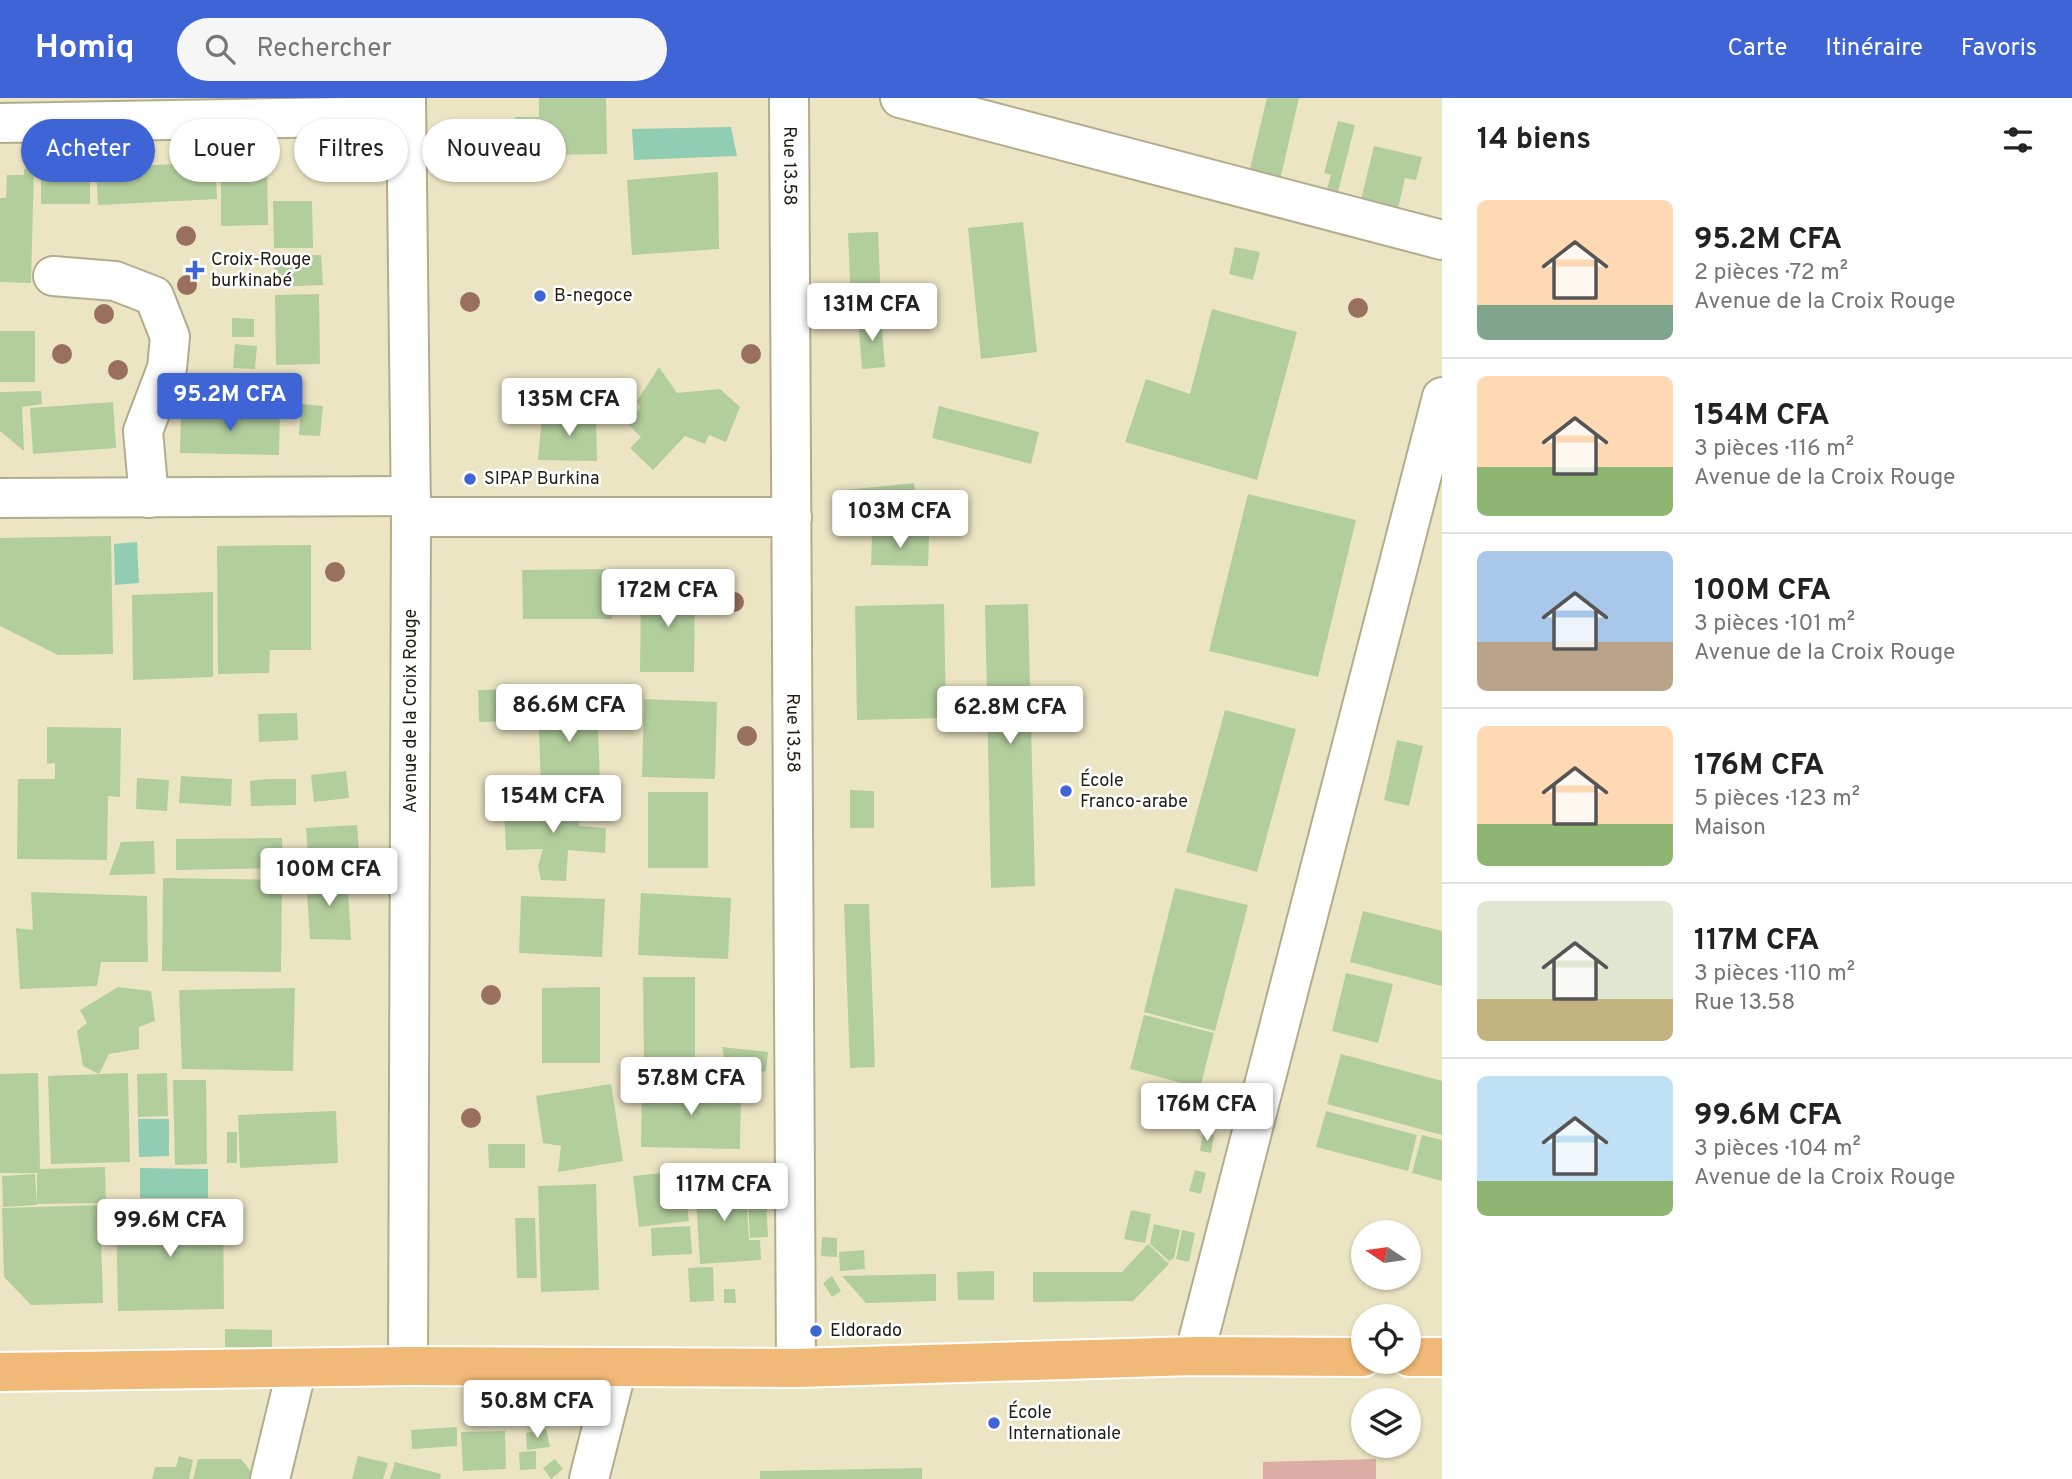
<!DOCTYPE html>
<html lang="fr">
<head>
<meta charset="utf-8">
<style>
	body { margin:0; font-family:Overpass,sans-serif; background:#f6f6f6; color:#222; height:100vh; display:flex; flex-direction:column; font-size:26px; white-space:nowrap }
	* { box-sizing:border-box; margin:0 }
	p { font-size:23px; color:#767676 }
	.icon { flex:none; width:38px; height:38px; fill:none; stroke:currentColor; stroke-width:2; stroke-linecap:round; stroke-linejoin:round }
	.map { position:relative; flex:1; overflow:hidden }
	.sheet { display:flex; flex-direction:column; background:#fff; width:630px }
	.sheet>* { flex:none }
	.hud { position:absolute; left:21px; top:21px; width:665px; height:63px; display:flex; gap:14px }
	.needle { width:46px; rotate:283deg }
	.tools { position:absolute; left:1351px; top:1122px; display:grid; gap:14px }
	.tools a { display:grid; place-items:center; width:70px; height:70px; border-radius:50%; background:#fff; box-shadow:0 2px 5px #0004; font-size:35px }
	.price { position:absolute; translate:-50% -60px; padding:0 16px; border-radius:7px; background:#fff; color:#222; font-size:23px; line-height:46px; filter:drop-shadow(0 2px 4px #0008) }
	.price::after { content:''; position:absolute; left:50%; top:42px; width:21px; height:16px; margin-left:-10px; background:inherit; clip-path:polygon(0 0,100% 0,50% 100%) }
	.price.selected { background:#3f64d6; color:#fff }
	ul { padding:0; list-style:none }
	li { display:flex; align-items:center; gap:21px; height:175px; padding:0 35px }
	li+li { border-top:2px solid #e0e0e0 }
	li span { display:grid; place-items:center; flex:none; width:196px; height:140px; border-radius:10px; color:#555 }
	li>.icon { margin-inline-start:auto }
	span .icon { width:84px; height:84px; fill:#fffc; stroke-width:1 }
	li b { font-size:30px }
	h2 { display:flex; justify-content:space-between; align-items:center; height:84px; padding:0 35px; font-size:30px }
	.pill { padding:0 24px; border-radius:32px; background:#fff; box-shadow:0 2px 5px #0004; font-size:24px; line-height:63px }
	.pill.selected { background:#3f64d6; color:#fff }
	header { display:flex; align-items:center; gap:42px; box-sizing:border-box; height:98px; padding:0 35px; background:#3f64d6; color:#fff }
	header strong { font-size:33px }
	nav { display:flex; gap:38px; margin-inline-start:auto; font-size:24px }
	.search { width:490px; height:63px; background:#f6f6f6; display:flex; align-items:center; gap:18px; box-sizing:border-box; padding:0 24px; border-radius:38px; color:#767676; font-size:26px }
	main { display:flex; flex:1; min-height:0 }
	.map>svg:first-child { display:block }
</style>
</head>
<body>
<header>
<strong>Homiq</strong>
<div class="search"><svg class="icon" aria-label="search" viewBox="0 0 24 24"><circle cx="10" cy="10" r="6"/><path d="M15 15l6 6"/></svg>Rechercher</div>
<nav><a>Carte</a><a>Itinéraire</a><a>Favoris</a></nav>
</header>
<main>
<div class="map">
<svg width="1442" height="1381" viewBox="0 0 1442 1381">
	<rect width="100%" height="100%" fill="#ece5c4"/>
	<!-- green -->
	<polygon fill="#dbada5" points="1376,1361 1376,1381 1263,1381 1263,1364"/>
	<!-- water -->
	<g fill="#91cdb2">
		<polygon points="731,29 737,58 634,62 632,31"/>
		<polygon points="137,444 139,485 115,487 114,446"/>
		<polygon points="138,1021 169,1021 169,1058 139,1059"/>
		<polygon points="140,1070 208,1071 208,1100 140,1100"/>
	</g>
	<!-- building -->
	<g fill="#b3ce9d">
		<polygon points="539,0 606,0 607,56 542,57 542,77 516,77 515,19 539,19"/>
		<polygon points="1267,0 1299,0 1280,82 1249,75"/>
		<polygon points="1338,23 1355,27 1338,94 1327,91 1331,77 1324,75"/>
		<polygon points="1374,48 1422,59 1416,82 1405,80 1397,115 1360,106"/>
		<polygon points="215,64 217,101 98,107 96,70"/>
		<polygon points="267,65 268,127 221,128 221,66"/>
		<rect x="41" y="67" width="49" height="39"/>
		<polygon points="24,71 34,71 31,185 0,184 0,100 6,100 7,77 24,77"/>
		<polygon points="718,74 719,151 632,157 627,82"/>
		<polygon points="273,103 312,103 313,150 274,150"/>
		<polygon points="1023,124 1037,254 981,261 968,130"/>
		<polygon points="878,134 881,203 851,204 848,135"/>
		<polygon points="1235,149 1260,154 1253,182 1229,176"/>
		<polygon points="321,157 323,187 275,189 274,158"/>
		<polygon points="319,196 320,266 276,267 275,197"/>
		<polygon points="1212,211 1297,234 1257,382 1125,344 1146,281 1190,296"/>
		<polygon points="881,218 885,269 862,271 858,221"/>
		<polygon points="232,220 254,221 254,239 232,239"/>
		<rect x="0" y="233" width="35" height="51"/>
		<polygon points="235,246 257,248 255,271 233,270"/>
		<polygon points="659,269 677,295 720,291 740,309 726,344 709,337 705,346 685,338 653,372 630,350 641,339 626,324 640,310 637,303"/>
		<polygon points="41,293 42,306 22,309 24,353 0,333 0,294"/>
		<polygon points="113,304 116,350 33,356 30,310"/>
		<polygon points="301,306 323,308 320,338 299,337"/>
		<polygon points="939,308 1039,334 1031,366 932,340"/>
		<polygon points="181,312 280,314 279,357 180,355"/>
		<polygon points="596,316 597,363 538,362 542,318"/>
		<polygon points="914,385 918,424 840,432 837,393"/>
		<polygon points="1248,396 1356,422 1318,579 1209,553"/>
		<polygon points="872,437 929,438 928,468 871,467"/>
		<polygon points="111,438 113,556 58,557 0,528 0,440"/>
		<polygon points="311,447 311,552 270,552 269,575 218,576 217,448"/>
		<polygon points="612,471 612,521 523,521 522,472"/>
		<polygon points="641,488 695,488 694,574 640,574"/>
		<polygon points="213,494 213,579 133,582 132,497"/>
		<polygon points="944,506 946,620 857,622 855,508"/>
		<polygon points="1028,506 1035,788 991,790 985,507"/>
		<polygon points="523,591 524,623 479,624 478,592"/>
		<polygon points="644,601 717,604 715,681 642,679"/>
		<polygon points="597,605 600,684 541,687 538,608"/>
		<polygon points="1225,612 1296,631 1257,774 1186,754"/>
		<polygon points="297,615 298,642 259,644 258,616"/>
		<polygon points="47,629 121,630 120,699 108,698 107,762 17,761 18,681 55,681 55,665 47,666"/>
		<polygon points="1397,642 1423,648 1409,708 1384,702"/>
		<polygon points="346,673 349,700 314,704 311,677"/>
		<polygon points="181,678 232,681 231,708 179,705"/>
		<polygon points="137,680 169,682 167,713 136,711"/>
		<polygon points="266,681 296,681 296,707 251,708 250,683"/>
		<polygon points="553,686 569,694 572,710 580,715 579,728 606,730 605,755 568,752 566,783 541,782 538,768 543,751 506,752 504,715 554,713"/>
		<polygon points="850,692 874,693 874,730 850,730"/>
		<rect x="648" y="694" width="60" height="76"/>
		<polygon points="357,727 360,766 309,769 306,730"/>
		<polygon points="282,740 283,770 176,772 176,741"/>
		<polygon points="154,743 155,776 109,777 121,744"/>
		<polygon points="347,778 351,842 310,841 306,781"/>
		<polygon points="163,780 282,782 281,874 162,873"/>
		<polygon points="1175,790 1248,807 1215,933 1144,914"/>
		<polygon points="31,794 147,798 148,864 101,864 97,888 20,891 16,830 33,832"/>
		<polygon points="641,795 731,800 728,861 638,857"/>
		<polygon points="521,798 605,801 602,859 519,855"/>
		<polygon points="844,806 869,806 875,969 850,970"/>
		<polygon points="1363,813 1442,833 1442,888 1350,864"/>
		<polygon points="1346,875 1393,886 1378,945 1332,933"/>
		<polygon points="643,879 695,879 695,967 644,967"/>
		<polygon points="118,889 151,893 155,923 139,929 139,951 109,956 99,976 83,968 77,933 87,925 80,912"/>
		<polygon points="600,889 600,965 542,965 542,890"/>
		<polygon points="295,890 293,973 182,971 179,892"/>
		<polygon points="1144,917 1214,935 1200,990 1130,971"/>
		<polygon points="722,949 768,954 766,973 728,980"/>
		<polygon points="1341,956 1442,983 1442,1037 1327,1006"/>
		<polygon points="38,975 40,1071 105,1069 106,1105 37,1106 37,1075 0,1075 0,976"/>
		<polygon points="128,975 130,1064 51,1066 48,978"/>
		<polygon points="167,975 168,1018 138,1019 137,976"/>
		<polygon points="173,982 206,982 207,1066 175,1067"/>
		<polygon points="611,986 623,1063 558,1074 561,1048 543,1045 536,998"/>
		<polygon points="642,987 741,989 740,1051 641,1049"/>
		<polygon points="1197,991 1210,995 1206,1008 1194,1004"/>
		<polygon points="336,1013 338,1065 240,1070 238,1017"/>
		<polygon points="1326,1013 1417,1037 1408,1073 1316,1049"/>
		<rect x="227" y="1034" width="10" height="31"/>
		<polygon points="1203,1035 1214,1037 1211,1055 1200,1053"/>
		<polygon points="1422,1037 1442,1042 1442,1083 1412,1075"/>
		<polygon points="488,1046 525,1046 525,1070 489,1070"/>
		<polygon points="1195,1072 1206,1075 1201,1096 1189,1093"/>
		<polygon points="683,1073 689,1123 639,1129 633,1078"/>
		<polygon points="35,1076 37,1107 3,1109 2,1078"/>
		<polygon points="745,1081 749,1142 760,1142 761,1162 700,1166 695,1084"/>
		<polygon points="596,1086 599,1192 541,1194 538,1088"/>
		<polygon points="766,1103 768,1139 750,1140 748,1104"/>
		<polygon points="100,1107 103,1205 31,1207 4,1179 2,1110"/>
		<polygon points="223,1110 224,1211 118,1213 116,1112"/>
		<polygon points="1131,1112 1151,1116 1145,1145 1124,1141"/>
		<polygon points="515,1120 535,1120 537,1180 517,1180"/>
		<polygon points="1154,1126 1180,1132 1174,1160 1169,1163 1150,1146"/>
		<polygon points="690,1128 692,1156 652,1158 651,1130"/>
		<polygon points="1182,1132 1195,1135 1189,1164 1176,1161"/>
		<polygon points="822,1139 837,1140 837,1159 821,1158"/>
		<polygon points="1148,1146 1169,1166 1133,1203 1033,1204 1033,1174 1122,1174"/>
		<polygon points="864,1152 865,1171 840,1173 839,1154"/>
		<polygon points="713,1169 714,1203 690,1204 688,1170"/>
		<polygon points="994,1173 994,1202 958,1202 957,1174"/>
		<polygon points="936,1176 936,1203 866,1205 842,1178"/>
		<polygon points="832,1178 841,1193 832,1199 823,1185"/>
		<polygon points="724,1191 735,1191 736,1205 724,1205"/>
		<polygon points="225,1231 272,1232 272,1250 225,1249"/>
		<polygon points="457,1329 457,1348 412,1351 411,1332"/>
		<polygon points="546,1331 550,1349 527,1352 526,1335"/>
		<polygon points="505,1333 506,1371 463,1373 461,1334"/>
		<polygon points="536,1353 536,1371 520,1372 519,1354"/>
		<polygon points="179,1358 193,1362 189,1381 152,1381 155,1369 176,1369"/>
		<polygon points="358,1358 388,1365 383,1381 352,1381"/>
		<polygon points="198,1361 241,1361 257,1381 193,1381"/>
		<polygon points="555,1361 563,1371 551,1381 543,1370"/>
		<polygon points="395,1364 441,1376 440,1381 390,1381"/>
		<polygon points="922,1370 922,1381 760,1381 760,1373"/>
	</g>
	<g fill="none" stroke-linecap="round" stroke-linejoin="round">
		<!-- minor casing -->
		<g stroke="#b3ac8c" stroke-width="42">
			<g id="minor">
				<polyline points="406,0 411,419 408,1268"/>
				<path id="s1" d="M789,0L796,1270"/>
				<polyline points="900,0 1442,142"/>
				<polyline points="0,25 406,18"/>
				<polyline points="53,178 115,183 154,198 170,239 167,270 143,333 149,400"/>
				<polyline points="0,400 411,398"/>
				<polyline points="411,419 792,419"/>
				<polyline points="1194,1258 1442,299"/>
				<polyline points="270,1381 297,1270"/>
				<polyline points="589,1381 617,1270"/>
			</g>
		</g>
		<!-- major casing -->
		<g stroke="#fff" stroke-width="42">
			<g id="major">
				<polyline points="1409,1259 1442,1259"/>
				<polyline points="0,1274 408,1268 796,1270 1194,1258 1363,1259"/>
			</g>
		</g>
		<!-- minor -->
		<use href="#minor" stroke="#fff" stroke-width="38"/>
		<!-- major -->
		<use href="#major" stroke="#f1b977" stroke-width="38"/>
	</g>
	<!-- trees -->
	<g fill="#996f5d">
		<circle cx="186" cy="138" r="10"/>
		<circle cx="187" cy="187" r="10"/>
		<circle cx="470" cy="204" r="10"/>
		<circle cx="1358" cy="210" r="10"/>
		<circle cx="104" cy="216" r="10"/>
		<circle cx="62" cy="256" r="10"/>
		<circle cx="751" cy="256" r="10"/>
		<circle cx="118" cy="272" r="10"/>
		<circle cx="251" cy="285" r="10"/>
		<circle cx="335" cy="474" r="10"/>
		<circle cx="734" cy="504" r="10"/>
		<circle cx="747" cy="638" r="10"/>
		<circle cx="491" cy="897" r="10"/>
		<circle cx="471" cy="1020" r="10"/>
	</g>
	<!-- markers -->
	<g fill="#3f64d6" stroke="#fff" stroke-width="2.5">
		<path d="M191.5 161.5h7v7h7v7h-7v7h-7v-7h-7v-7h7z"/>
		<circle cx="540" cy="198" r="7"/>
		<circle cx="470" cy="381" r="7"/>
		<circle cx="1066" cy="693" r="7"/>
		<circle cx="816" cy="1233" r="7"/>
		<circle cx="994" cy="1325" r="7"/>
	</g>
	<g text-anchor="middle" dominant-baseline="central" stroke-width="5" stroke-linejoin="round" paint-order="stroke">
		<!-- street labels -->
		<g font-size="18" fill="#201d11" stroke="#fff">
			<text stroke="none"><textPath href="#s1" startOffset="68">Rue 13.58</textPath></text>
			<text transform="translate(411 613) rotate(-90)">Avenue de la Croix Rouge</text>
			<text stroke="none"><textPath href="#s1" startOffset="635">Rue 13.58</textPath></text>
		</g>
		<!-- poi labels -->
		<g font-size="18" fill="#201d11" stroke="#fff" text-anchor="start">
			<text x="211" y="162">Croix-Rouge<tspan x="211" dy="21">burkinabé</tspan></text>
			<text x="554" y="198">B-negoce</text>
			<text x="484" y="381">SIPAP Burkina</text>
			<text x="1080" y="683">École<tspan x="1080" dy="21">Franco-arabe</tspan></text>
			<text x="830" y="1233">Eldorado</text>
			<text x="1008" y="1315">École<tspan x="1008" dy="21">Internationale</tspan></text>
		</g>
	</g>
</svg>
<div class="tools">
<a><svg class="needle" viewBox="-14 -14 28 28"><path d="M0-13l5 13h-10z" fill="#e53935"/><path d="M0 13l5-13h-10z" fill="#767676"/></svg></a>
<a><svg class="icon" aria-label="locate" viewBox="0 0 24 24"><circle cx="12" cy="12" r="6"/><path d="M12 2v4M12 18v4M2 12h4M18 12h4"/></svg></a>
<a><svg class="icon" aria-label="layers" viewBox="0 0 24 24"><path d="M12 4l9 5-9 5-9-5zM3 14l9 5 9-5"/></svg></a>
</div>
<b class="price" style="left:872px;top:245px">131M CFA</b>
<b class="price selected" style="left:230px;top:335px">95.2M CFA</b>
<b class="price" style="left:569px;top:340px">135M CFA</b>
<b class="price" style="left:900px;top:452px">103M CFA</b>
<b class="price" style="left:668px;top:531px">172M CFA</b>
<b class="price" style="left:569px;top:646px">86.6M CFA</b>
<b class="price" style="left:1010px;top:648px">62.8M CFA</b>
<b class="price" style="left:553px;top:737px">154M CFA</b>
<b class="price" style="left:329px;top:810px">100M CFA</b>
<b class="price" style="left:691px;top:1019px">57.8M CFA</b>
<b class="price" style="left:1207px;top:1045px">176M CFA</b>
<b class="price" style="left:724px;top:1125px">117M CFA</b>
<b class="price" style="left:170px;top:1161px">99.6M CFA</b>
<b class="price" style="left:537px;top:1342px">50.8M CFA</b>
<div class="hud">
<a class="pill selected">Acheter</a>
<a class="pill">Louer</a>
<a class="pill">Filtres</a>
<a class="pill">Nouveau</a>
</div>
</div>
<section class="sheet">
<h2>14 biens<svg class="icon" aria-label="filters" viewBox="0 0 24 24"><path d="M4 7h16M4 17h16"/><circle cx="9" cy="7" r="2"/><circle cx="15" cy="17" r="2"/></svg></h2>
<ul>
<li><span style="background:linear-gradient(#ffd9b3 75%,#7fa58c 0)"><svg class="icon" aria-label="home" viewBox="0 0 24 24"><path d="M3 11l9-7 9 7M6 9v11h12V9"/></svg></span><div><b>95.2M CFA</b><p>2 pièces · 72 m²</p><p>Avenue de la Croix Rouge</p></div></li>
<li><span style="background:linear-gradient(#ffd9b3 65%,#8fb573 0)"><svg class="icon" aria-label="home" viewBox="0 0 24 24"><path d="M3 11l9-7 9 7M6 9v11h12V9"/></svg></span><div><b>154M CFA</b><p>3 pièces · 116 m²</p><p>Avenue de la Croix Rouge</p></div></li>
<li><span style="background:linear-gradient(#a9c7e8 65%,#b9a48a 0)"><svg class="icon" aria-label="home" viewBox="0 0 24 24"><path d="M3 11l9-7 9 7M6 9v11h12V9"/></svg></span><div><b>100M CFA</b><p>3 pièces · 101 m²</p><p>Avenue de la Croix Rouge</p></div></li>
<li><span style="background:linear-gradient(#ffd9b3 70%,#8fb573 0)"><svg class="icon" aria-label="home" viewBox="0 0 24 24"><path d="M3 11l9-7 9 7M6 9v11h12V9"/></svg></span><div><b>176M CFA</b><p>5 pièces · 123 m²</p><p>Maison</p></div></li>
<li><span style="background:linear-gradient(#dfe7d0 70%,#c2b280 0)"><svg class="icon" aria-label="home" viewBox="0 0 24 24"><path d="M3 11l9-7 9 7M6 9v11h12V9"/></svg></span><div><b>117M CFA</b><p>3 pièces · 110 m²</p><p>Rue 13.58</p></div></li>
<li><span style="background:linear-gradient(#bfe0f5 75%,#8fb573 0)"><svg class="icon" aria-label="home" viewBox="0 0 24 24"><path d="M3 11l9-7 9 7M6 9v11h12V9"/></svg></span><div><b>99.6M CFA</b><p>3 pièces · 104 m²</p><p>Avenue de la Croix Rouge</p></div></li>
</ul>
</section>
</main>
</body>
</html>
